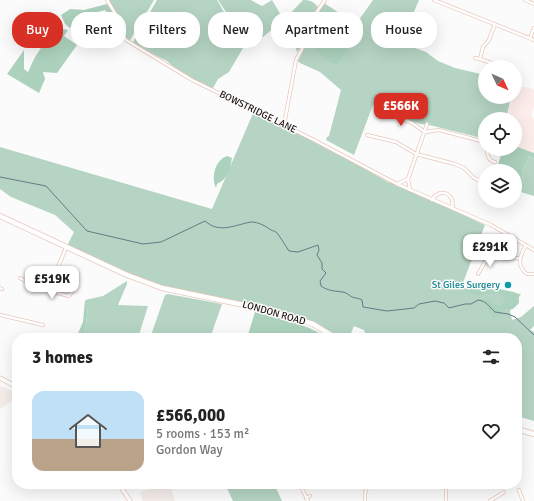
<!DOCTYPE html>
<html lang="en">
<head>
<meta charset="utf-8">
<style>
	body { margin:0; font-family:Signika,sans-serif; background:#f6f6f6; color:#222; height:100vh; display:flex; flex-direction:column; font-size:15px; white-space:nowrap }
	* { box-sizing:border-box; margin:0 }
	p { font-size:13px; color:#767676 }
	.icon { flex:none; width:22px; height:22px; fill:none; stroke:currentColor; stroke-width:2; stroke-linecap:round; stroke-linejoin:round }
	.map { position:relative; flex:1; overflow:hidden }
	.panel { position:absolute; left:12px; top:333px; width:510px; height:156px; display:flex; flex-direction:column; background:#fff; border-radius:16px; box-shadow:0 4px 16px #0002 }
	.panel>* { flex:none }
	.top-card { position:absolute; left:12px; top:12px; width:510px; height:36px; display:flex; gap:8px }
	.needle { width:26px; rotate:134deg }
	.fabs { position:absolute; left:478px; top:60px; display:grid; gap:8px }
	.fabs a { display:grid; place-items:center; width:44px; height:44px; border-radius:50%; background:#fff; box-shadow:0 4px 16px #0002; font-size:20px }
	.price { position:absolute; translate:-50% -34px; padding:0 9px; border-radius:8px; background:#fff; color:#222; font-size:13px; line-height:26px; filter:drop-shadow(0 1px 2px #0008) }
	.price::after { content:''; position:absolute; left:50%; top:24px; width:12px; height:9px; margin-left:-6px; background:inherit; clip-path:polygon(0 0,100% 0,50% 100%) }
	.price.active { background:#d93025; color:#fff }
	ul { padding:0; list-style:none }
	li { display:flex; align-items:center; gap:12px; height:100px; padding:0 20px }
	li span { display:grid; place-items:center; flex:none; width:112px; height:80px; border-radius:12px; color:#555 }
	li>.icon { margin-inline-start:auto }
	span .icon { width:48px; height:48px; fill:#fffc; stroke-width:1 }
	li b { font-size:17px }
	h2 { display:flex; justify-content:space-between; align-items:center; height:48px; padding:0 20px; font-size:17px }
	.chip { padding:0 14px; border-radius:16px; background:#fff; box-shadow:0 4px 16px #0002; font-size:14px; line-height:36px }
	.chip.active { background:#d93025; color:#fff }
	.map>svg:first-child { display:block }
</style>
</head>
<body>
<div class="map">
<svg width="534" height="501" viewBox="0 0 534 501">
	<rect width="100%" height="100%" fill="#fbfbfb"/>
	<!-- built -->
	<g fill="#f5edea">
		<polygon points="0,386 17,393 17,398 0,409"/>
		<polygon points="170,484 175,501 143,501 140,492"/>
	</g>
	<!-- education -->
	<polygon fill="#fdedea" points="515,85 534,89 534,106 531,117 534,118 534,153 515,146 515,119 507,119 512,97 515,97"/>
	<!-- green -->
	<g fill="#b5d4c3">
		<polygon points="107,0 154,0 129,42 126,40"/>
		<polygon points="157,0 217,0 225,14 250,36 229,72 218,79 212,90 180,73 167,61 132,44"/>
		<polygon points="218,0 251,0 262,6 272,0 282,17 279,19 281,22 263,37 228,15"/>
		<path d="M303,0C310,0 313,1 318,7L310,20L301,47L297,52L286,18Z"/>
		<path d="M373,0H419L411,19L415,21L404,44L426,52L438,61L455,68L485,75V97H511L506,119H485V135L482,138L429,125C410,124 390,113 373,105L354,155L326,140L327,137L329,136L341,90L320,72L300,63L298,61L306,45L308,31L324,3L356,24Z"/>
		<polygon points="254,111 344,157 388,182 397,184 485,225 461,288 497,290 521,294 510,311 512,320 521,317 534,306 534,326 530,330 534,332 534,421 517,416 517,338 375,338 365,333 364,330 354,326 349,338 339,338 313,325 263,309 162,288 66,248 74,232 55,215 11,197 0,189 0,147 212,209"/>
		<polygon points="529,156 534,159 534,196 521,192 523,171"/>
		<polygon points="127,281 127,284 118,305 148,306 138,338 84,338 88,308 85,300 103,296"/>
		<polygon points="168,294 222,304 210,338 150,338 165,295"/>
		<polygon points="225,484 275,484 275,486 282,501 233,501"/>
	</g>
	<!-- forest -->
	<g fill="#acd2bd">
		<polygon points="107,4 114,14 109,15 105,10 80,17 70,28 65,24 61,15 70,9 84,10"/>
		<polygon points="318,13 352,37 353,41 341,60 337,64 330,62 315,49 306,45 308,31"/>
		<polygon points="54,27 68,30 64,36 77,45 57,73 43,72 45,79 39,93 7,74 24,50 24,69 28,72 34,59"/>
		<polygon points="515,146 534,153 534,159 529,156 523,171 521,192 515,198 515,171 496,171 503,149 515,149"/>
		<path d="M227,156L232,158C230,169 228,179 217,184L216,188C211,177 215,160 227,156Z"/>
		<path d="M467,287H490L514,292C519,294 519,298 519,303L513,309L503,310L500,315L494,318C490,313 488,308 484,303L487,299L498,306L502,305L505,297C503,296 502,294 500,294C488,291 474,299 465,290Z"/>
		<polygon points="85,300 88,308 84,338 76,338 83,322"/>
		<path d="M255,312C280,319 306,323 327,338H247Z"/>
	</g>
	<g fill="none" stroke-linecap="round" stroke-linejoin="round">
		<!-- stream -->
		<path stroke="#647b86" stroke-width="1" d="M0,177L46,186L87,231L143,244L161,242L205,221C220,234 234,225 251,222C258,222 266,226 271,230C275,232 274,230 277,233C281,238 285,245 289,251L298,252L318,245L319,250L317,255L322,263V269L326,273L320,281L321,286C328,291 335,291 343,292C347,293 349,295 352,297C355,298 359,298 362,300L363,307L387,311L414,308L419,304L435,301L444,303L449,308L465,304H471L478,300C487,301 489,307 495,312L508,314L515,317L534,335"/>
		<!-- street casing -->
		<g stroke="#e9c8bc" stroke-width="4">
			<g id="street">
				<polyline points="107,0 116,15 121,33 126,40 192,80 312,139 397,184 491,225 534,250"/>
				<polyline points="434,0 534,40"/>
				<polyline points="525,0 534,4"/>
				<polyline points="495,24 489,40 483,47 480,59 503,67"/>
				<polyline points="530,38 534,28"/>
				<polyline points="475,58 480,59"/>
				<polyline points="383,112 412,123 425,132 439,130 485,142"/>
				<polyline points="284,125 296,60 302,49 308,26 312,19 325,0"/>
				<polyline points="367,135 396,142 416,154 455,164 464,168 474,178 485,183"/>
				<path d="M487,149C487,155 488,161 495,162"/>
				<polyline points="397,184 408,179"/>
				<polyline points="410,190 408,179 427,124"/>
				<path d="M432,200C439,187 456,193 452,208"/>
				<path d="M526,245C520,255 516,266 527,274H534"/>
				<polyline points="486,251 504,259 520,258"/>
				<polyline points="57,269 71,273"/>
				<polyline points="478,274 490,253"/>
				<polyline points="20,278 39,288 69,296 77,284"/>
				<polyline points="0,288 2,289"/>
				<polyline points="48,291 66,248"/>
				<polyline points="0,315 43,325"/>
				<polyline points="301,487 308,501"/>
				<polyline points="519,490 523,501"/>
				<polyline points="306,498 310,496"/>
				<polyline points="365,501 365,493 368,484"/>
				<polyline points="446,501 446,484"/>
				<polyline points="490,501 504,492"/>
			</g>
		</g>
		<!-- secondary casing -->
		<g stroke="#e9c8bc" stroke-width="5">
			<g id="secondary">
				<polyline points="0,378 17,387"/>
				<polyline points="119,484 130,501"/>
			</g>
		</g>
		<!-- highway casing -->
		<g stroke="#e9c8bc" stroke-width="6">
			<g id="highway">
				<polyline points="0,216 127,275 162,288 268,310 313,324 336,338"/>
				<polyline points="517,429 534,434"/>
			</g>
		</g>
		<!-- street -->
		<use href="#street" stroke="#fff" stroke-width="2.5"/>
		<!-- secondary -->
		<use href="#secondary" stroke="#fff" stroke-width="3.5"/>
		<!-- highway -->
		<use href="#highway" stroke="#fff" stroke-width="4.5"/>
	</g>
	<!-- markers -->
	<circle fill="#0f9aa8" stroke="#fbfbfb" stroke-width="1.5" cx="508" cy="285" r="4"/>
	<g text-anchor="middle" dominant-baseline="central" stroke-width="3" stroke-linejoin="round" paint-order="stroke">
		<!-- street labels -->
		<g font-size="10" fill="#211612" stroke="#fbfbfb">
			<text transform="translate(258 112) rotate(26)">BOWSTRIDGE LANE</text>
			<text transform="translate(274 313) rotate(16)">LONDON ROAD</text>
		</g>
		<!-- culture labels -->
		<g font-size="10" fill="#0d838f" stroke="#fbfbfb" text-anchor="end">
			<text x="500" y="285">St Giles Surgery</text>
		</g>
	</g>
</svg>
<div class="fabs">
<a><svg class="needle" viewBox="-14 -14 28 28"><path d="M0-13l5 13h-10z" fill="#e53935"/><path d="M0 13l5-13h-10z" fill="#767676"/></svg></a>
<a><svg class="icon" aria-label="locate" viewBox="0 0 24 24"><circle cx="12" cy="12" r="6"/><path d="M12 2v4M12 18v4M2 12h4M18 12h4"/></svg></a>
<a><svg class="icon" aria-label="layers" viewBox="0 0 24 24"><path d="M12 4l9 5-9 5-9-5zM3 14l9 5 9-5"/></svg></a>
</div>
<b class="price active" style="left:401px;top:127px">£566K</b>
<b class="price" style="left:490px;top:268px">£291K</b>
<b class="price" style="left:52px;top:300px">£519K</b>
<div class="top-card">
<a class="chip active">Buy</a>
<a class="chip">Rent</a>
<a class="chip">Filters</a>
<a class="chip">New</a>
<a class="chip">Apartment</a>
<a class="chip">House</a>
</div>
<section class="panel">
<h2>3 homes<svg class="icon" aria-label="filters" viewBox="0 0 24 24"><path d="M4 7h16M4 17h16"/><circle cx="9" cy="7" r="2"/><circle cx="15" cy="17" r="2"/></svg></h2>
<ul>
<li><span style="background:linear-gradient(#bfe0f5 60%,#b9a48a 0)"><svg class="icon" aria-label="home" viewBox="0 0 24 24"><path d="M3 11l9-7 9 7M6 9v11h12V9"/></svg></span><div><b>£566,000</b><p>5 rooms · 153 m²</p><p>Gordon Way</p></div><svg class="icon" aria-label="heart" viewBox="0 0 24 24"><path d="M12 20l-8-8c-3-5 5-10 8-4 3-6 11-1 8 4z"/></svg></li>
</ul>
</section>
</div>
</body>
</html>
